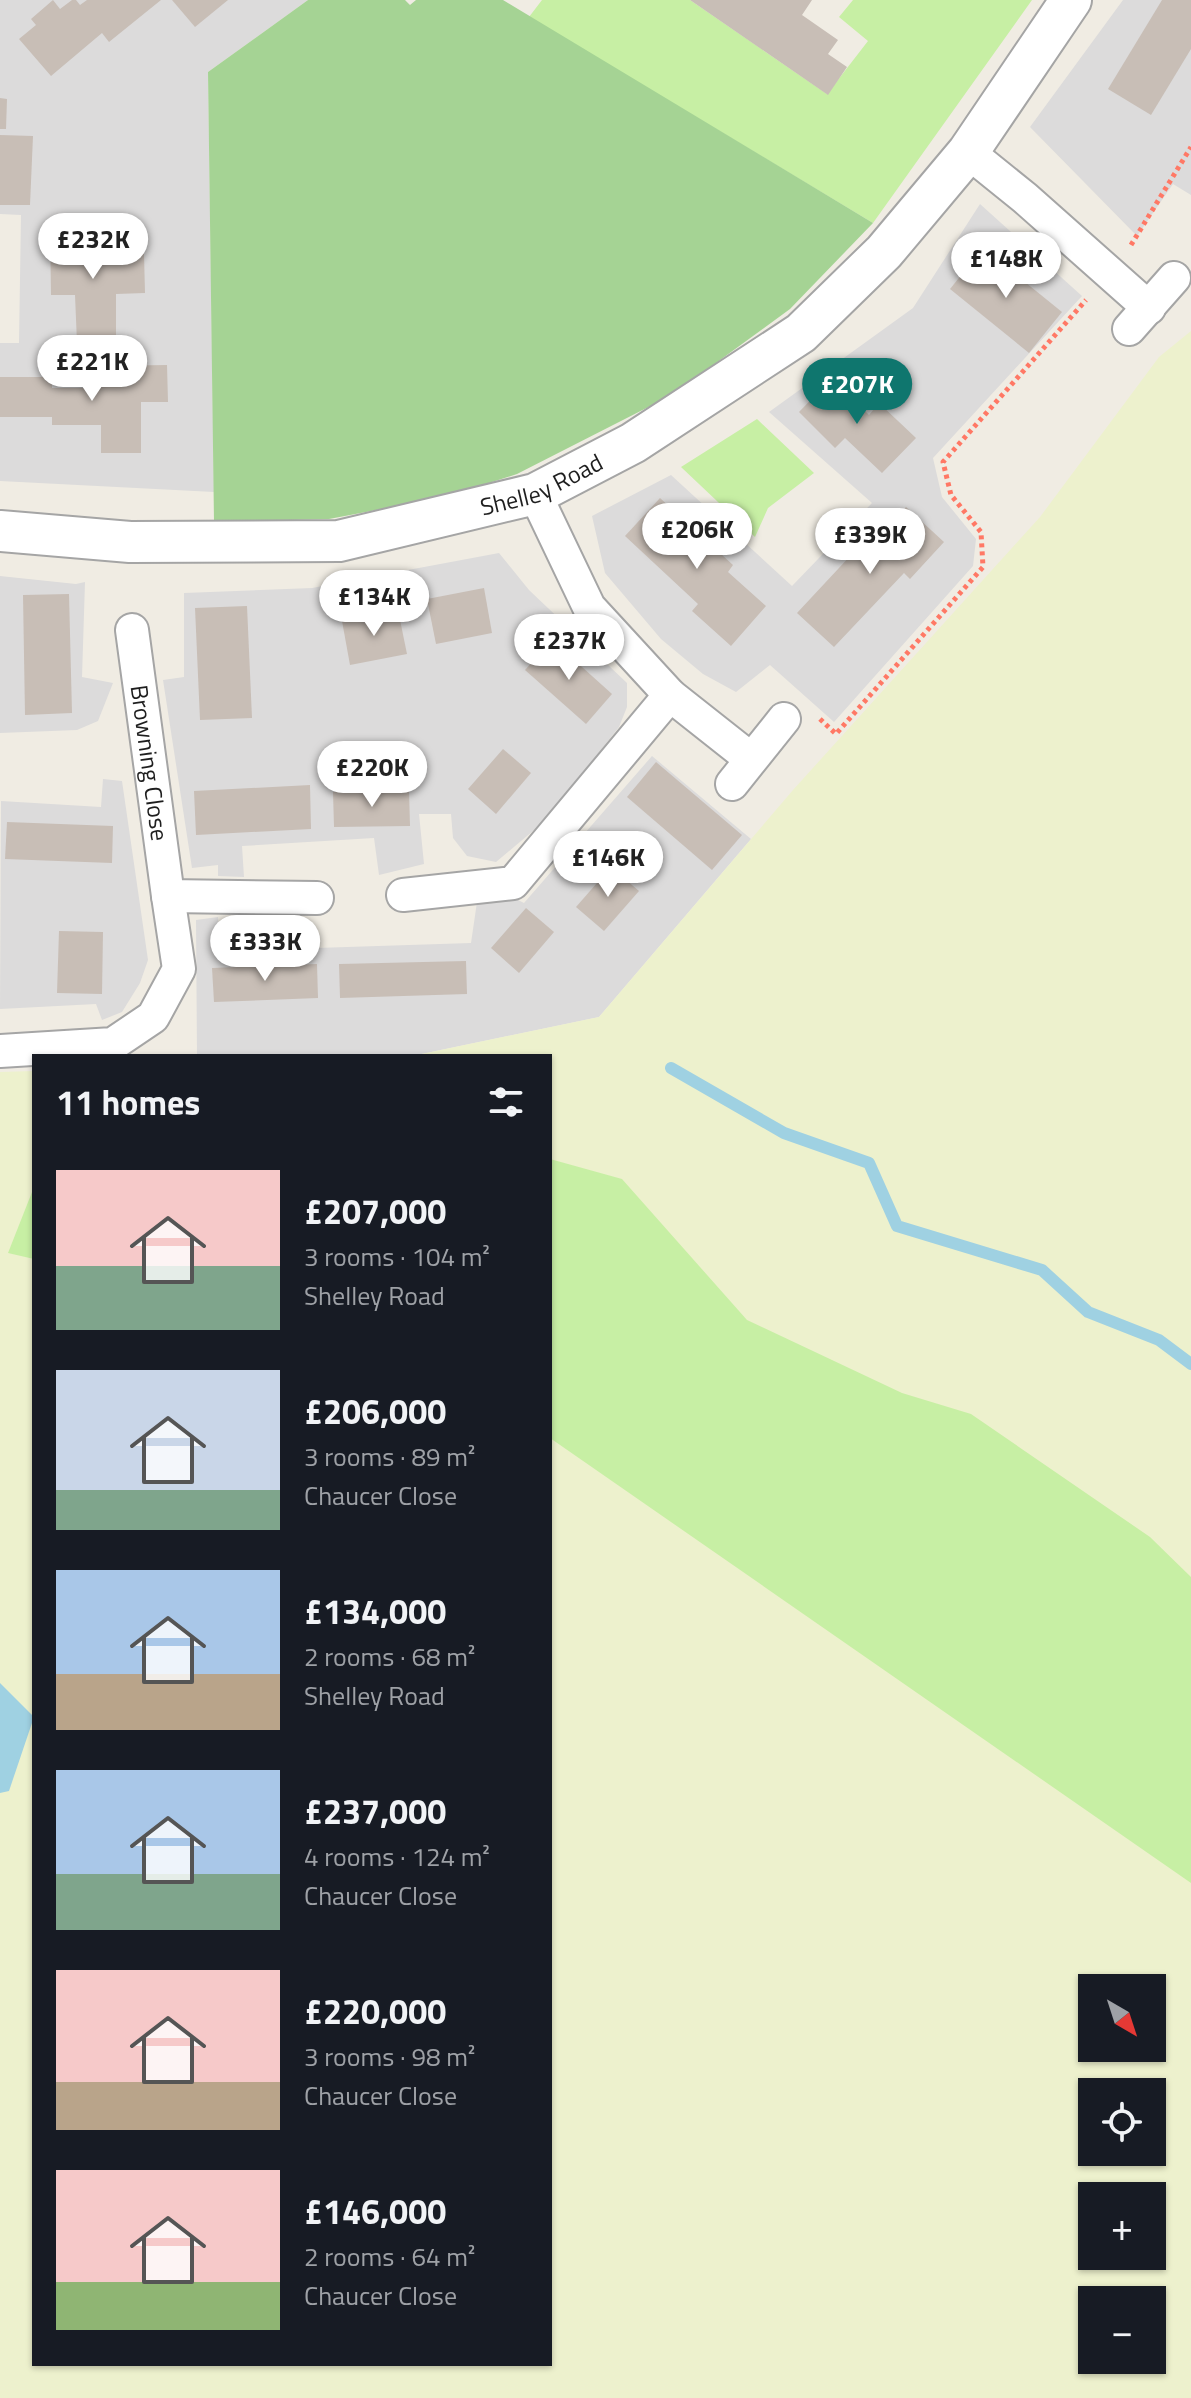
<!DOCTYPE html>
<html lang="en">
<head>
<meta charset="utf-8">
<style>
	body { margin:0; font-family:"Titillium Web",sans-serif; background:#20242c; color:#f1f3f6; height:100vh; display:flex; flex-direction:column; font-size:30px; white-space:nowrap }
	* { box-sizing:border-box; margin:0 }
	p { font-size:26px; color:#9ea1a6 }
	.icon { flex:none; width:44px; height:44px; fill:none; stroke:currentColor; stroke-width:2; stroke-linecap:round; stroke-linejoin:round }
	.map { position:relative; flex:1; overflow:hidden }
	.drawer { position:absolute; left:32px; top:1054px; width:520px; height:1312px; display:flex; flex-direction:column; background:#171b24; border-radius:0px; box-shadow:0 2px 6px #0004 }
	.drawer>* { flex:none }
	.needle { width:52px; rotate:141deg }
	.fabs { position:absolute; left:1078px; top:1974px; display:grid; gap:16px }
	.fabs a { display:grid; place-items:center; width:88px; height:88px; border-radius:0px; background:#171b24; box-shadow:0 2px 6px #0004; font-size:40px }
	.price { position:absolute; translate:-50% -68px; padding:0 18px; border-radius:28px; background:#fff; color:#222; font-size:26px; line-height:52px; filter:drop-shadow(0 2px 4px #0008) }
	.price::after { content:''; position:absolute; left:50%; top:48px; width:24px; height:18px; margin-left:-12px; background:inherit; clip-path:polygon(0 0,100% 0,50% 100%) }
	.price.selected { background:#0f766e; color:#fff }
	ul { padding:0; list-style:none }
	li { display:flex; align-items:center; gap:24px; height:200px; padding:0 24px }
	li span { display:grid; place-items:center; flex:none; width:224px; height:160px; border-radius:0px; color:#555 }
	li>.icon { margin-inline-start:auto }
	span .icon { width:96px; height:96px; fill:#fffc; stroke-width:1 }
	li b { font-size:34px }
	h2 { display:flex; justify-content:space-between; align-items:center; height:96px; padding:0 24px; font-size:34px }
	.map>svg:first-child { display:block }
</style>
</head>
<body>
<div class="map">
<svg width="1191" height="2398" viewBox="0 0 1191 2398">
	<rect width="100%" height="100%" fill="#f0ece3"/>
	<!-- residential -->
	<g fill="#dcdbdb">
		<polygon points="0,0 308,0 208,72 214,492 0,481 0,343 19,343 21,215 0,214"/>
		<polygon points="1123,0 1191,0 1191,195 1173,184 1137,236 1030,127"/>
		<polygon points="980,204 1082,296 933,458 942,497 976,539 973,566 834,722 770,665 736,692 703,674 661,639 605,573 592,516 671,475 792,586 872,503 769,412 913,308"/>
		<polygon points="499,553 529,590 627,683 627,707 619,727 546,820 496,862 467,856 453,838 451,814 419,814 424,864 379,875 374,838 242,846 244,877 218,876 218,865 192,868 163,680 184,677 184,593 312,588"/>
		<polygon points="0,576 76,584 85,582 82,677 113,683 98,721 77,730 0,733"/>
		<polygon points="652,756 751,839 599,1017 412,1056 197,1056 196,920 218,917 220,951 471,943 477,902 512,897 524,903"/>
		<polygon points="103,779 122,781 148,960 140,983 122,1012 102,1020 96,1004 0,1009 1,801 101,807"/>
	</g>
	<!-- farmland -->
	<path fill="#edf1cd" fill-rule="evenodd" d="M1191,331V2398H0V1072L34,1071V2364H550V1056H412L599,1017L793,790L1040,517L1159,357ZM1092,1988H1152V2048H1092ZM1092,2092H1152V2152H1092ZM1092,2196H1152V2256H1092ZM1092,2300H1152V2360H1092Z"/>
	<!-- grass -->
	<g fill="#c7efa4">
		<polygon points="542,0 690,0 827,94 868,41 839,17 853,0 1032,0 873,223 529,17"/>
		<polygon points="757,419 814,473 768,508 755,537 681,467"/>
		<polygon points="550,1159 622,1179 747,1320 902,1393 971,1414 1150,1537 1191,1577 1191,1883 550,1438"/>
		<polygon points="34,1187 34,1259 8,1253"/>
	</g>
	<!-- forest -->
	<polygon fill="#a5d394" points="308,0 405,0 410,5 416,0 503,0 873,223 790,309 672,395 517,474 445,497 329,519 214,522 208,72"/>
	<!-- water -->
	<polygon fill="#9fd1e2" points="0,1683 34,1717 9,1791 0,1793"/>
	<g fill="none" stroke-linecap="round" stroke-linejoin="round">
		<!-- stream -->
		<polyline stroke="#9fd1e2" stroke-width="12" points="671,1068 784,1133 869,1163 897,1226 1042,1270 1088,1312 1159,1340 1191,1364"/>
	</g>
	<!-- building -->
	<g fill="#c8beb6">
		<polygon points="53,0 60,9 72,0 76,0 80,5 87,0 161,0 109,42 102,33 51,76 19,39 36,25 31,19"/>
		<polygon points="172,0 228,0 195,27"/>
		<polygon points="690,0 812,0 802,15 838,40 828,54 847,67 828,95"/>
		<polygon points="1162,0 1191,0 1191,49 1151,115 1108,89"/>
		<polygon points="0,98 7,99 6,129 0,129"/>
		<polygon points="0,135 33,136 30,205 0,205"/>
		<polygon points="95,227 95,255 144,254 145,293 116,294 116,342 77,343 75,295 51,295 50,228"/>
		<polygon points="983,248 1062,312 1029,353 950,289"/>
		<polygon points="167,365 168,402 141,402 141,453 101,453 101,425 52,425 52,417 0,417 0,377 52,377 52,388 100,388 100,366"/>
		<polygon points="832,378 869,415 879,403 916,438 882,473 845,438 835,448 799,412"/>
		<polygon points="660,498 733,565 728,572 766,606 731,646 692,611 698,604 625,536"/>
		<polygon points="906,507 944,542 910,579 904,573 834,647 797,613 866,539 873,545"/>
		<polygon points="484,588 492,633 436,644 427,599"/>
		<polygon points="69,594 72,713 25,715 23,595"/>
		<polygon points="247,606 252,718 200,720 195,608"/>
		<polygon points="398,610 407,654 350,665 342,621"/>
		<polygon points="552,640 612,694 586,724 525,670"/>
		<polygon points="503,749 531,773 496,814 468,789"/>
		<polygon points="656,762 742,835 712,870 627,797"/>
		<polygon points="310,785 311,829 196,835 194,791"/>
		<polygon points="409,790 410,826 334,827 333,792"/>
		<polygon points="7,822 113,826 112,863 5,859"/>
		<polygon points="611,867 639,891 604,931 576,907"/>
		<polygon points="526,908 554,932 519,973 491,948"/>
		<polygon points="59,931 103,932 102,994 57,993"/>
		<polygon points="466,961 467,994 340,998 339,964"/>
		<polygon points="317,964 318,998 214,1002 212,968"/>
	</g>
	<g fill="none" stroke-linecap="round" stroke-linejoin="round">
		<!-- minor casing -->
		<g stroke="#a5a5a5" stroke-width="36">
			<g id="minor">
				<polyline points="968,152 1025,198 1149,308"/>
				<polyline points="1129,329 1174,278"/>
				<path id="s1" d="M132,630L168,896L317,898"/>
				<polyline points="670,695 751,759"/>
				<polyline points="732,784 784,719"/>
				<polyline points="403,895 513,883 670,695 589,607 535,494"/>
				<polyline points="0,1051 113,1044 153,1017 179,969 168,896"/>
			</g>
		</g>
		<!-- tertiary casing -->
		<g stroke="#a5a5a5" stroke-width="44">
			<g id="tertiary">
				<path id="s2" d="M0,531L130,542L339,541L535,494L633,443L801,333L884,252L968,152L1071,0"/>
			</g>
		</g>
		<!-- path -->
		<g stroke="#ff7865" stroke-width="5" stroke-dasharray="4 4" stroke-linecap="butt">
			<polyline points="1131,245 1191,147"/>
			<polyline points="820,719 836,734 983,567 981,532 951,495 943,462 1086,300"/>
		</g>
		<!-- minor -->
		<use href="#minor" stroke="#fff" stroke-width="32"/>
		<!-- tertiary -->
		<use href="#tertiary" stroke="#fff" stroke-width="40"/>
	</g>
	<g text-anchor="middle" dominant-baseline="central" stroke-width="6" stroke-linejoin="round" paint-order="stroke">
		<!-- street labels -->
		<g font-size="24" fill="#1e1e1e" stroke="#fff">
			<text stroke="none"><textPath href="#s2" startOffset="550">Shelley Road</textPath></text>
			<text stroke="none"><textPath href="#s1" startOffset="134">Browning Close</textPath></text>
		</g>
	</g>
</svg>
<div class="fabs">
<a><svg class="needle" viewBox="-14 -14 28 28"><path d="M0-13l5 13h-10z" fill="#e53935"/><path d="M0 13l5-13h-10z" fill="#9ea1a6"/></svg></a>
<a><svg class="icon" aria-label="locate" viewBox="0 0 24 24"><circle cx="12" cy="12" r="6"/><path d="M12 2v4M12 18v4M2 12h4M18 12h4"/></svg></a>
<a>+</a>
<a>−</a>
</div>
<b class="price" style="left:93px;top:281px">£232K</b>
<b class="price" style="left:1006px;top:300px">£148K</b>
<b class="price" style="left:92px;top:403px">£221K</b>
<b class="price selected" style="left:857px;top:426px">£207K</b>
<b class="price" style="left:697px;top:571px">£206K</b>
<b class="price" style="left:870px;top:576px">£339K</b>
<b class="price" style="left:374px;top:638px">£134K</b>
<b class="price" style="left:569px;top:682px">£237K</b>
<b class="price" style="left:372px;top:809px">£220K</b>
<b class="price" style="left:608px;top:899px">£146K</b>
<b class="price" style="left:265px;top:983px">£333K</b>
<section class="drawer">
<h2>11 homes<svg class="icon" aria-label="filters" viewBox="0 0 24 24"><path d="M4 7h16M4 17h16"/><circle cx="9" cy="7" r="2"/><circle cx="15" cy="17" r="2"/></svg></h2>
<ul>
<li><span style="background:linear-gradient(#f6c9c9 60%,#7fa58c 0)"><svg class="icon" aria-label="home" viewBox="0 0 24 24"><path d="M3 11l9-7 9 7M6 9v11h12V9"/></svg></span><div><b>£207,000</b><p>3 rooms · 104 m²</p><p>Shelley Road</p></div></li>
<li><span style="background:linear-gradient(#c9d6e8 75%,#7fa58c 0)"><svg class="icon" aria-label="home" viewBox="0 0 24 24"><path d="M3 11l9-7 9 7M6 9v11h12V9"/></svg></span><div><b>£206,000</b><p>3 rooms · 89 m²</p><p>Chaucer Close</p></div></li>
<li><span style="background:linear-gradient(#a9c7e8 65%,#b9a48a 0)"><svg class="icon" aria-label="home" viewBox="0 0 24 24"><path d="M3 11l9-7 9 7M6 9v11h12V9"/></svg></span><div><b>£134,000</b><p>2 rooms · 68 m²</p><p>Shelley Road</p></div></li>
<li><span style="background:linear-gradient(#a9c7e8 65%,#7fa58c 0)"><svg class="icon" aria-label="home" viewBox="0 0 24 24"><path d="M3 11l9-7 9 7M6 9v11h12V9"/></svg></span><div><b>£237,000</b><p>4 rooms · 124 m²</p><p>Chaucer Close</p></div></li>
<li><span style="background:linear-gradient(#f6c9c9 70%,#b9a48a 0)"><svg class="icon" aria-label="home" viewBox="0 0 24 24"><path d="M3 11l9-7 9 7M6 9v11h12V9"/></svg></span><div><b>£220,000</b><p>3 rooms · 98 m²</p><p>Chaucer Close</p></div></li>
<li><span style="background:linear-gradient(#f6c9c9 70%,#8fb573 0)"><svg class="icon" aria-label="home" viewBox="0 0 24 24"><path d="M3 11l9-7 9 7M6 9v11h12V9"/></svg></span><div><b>£146,000</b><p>2 rooms · 64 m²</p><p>Chaucer Close</p></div></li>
</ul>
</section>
</div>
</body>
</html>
